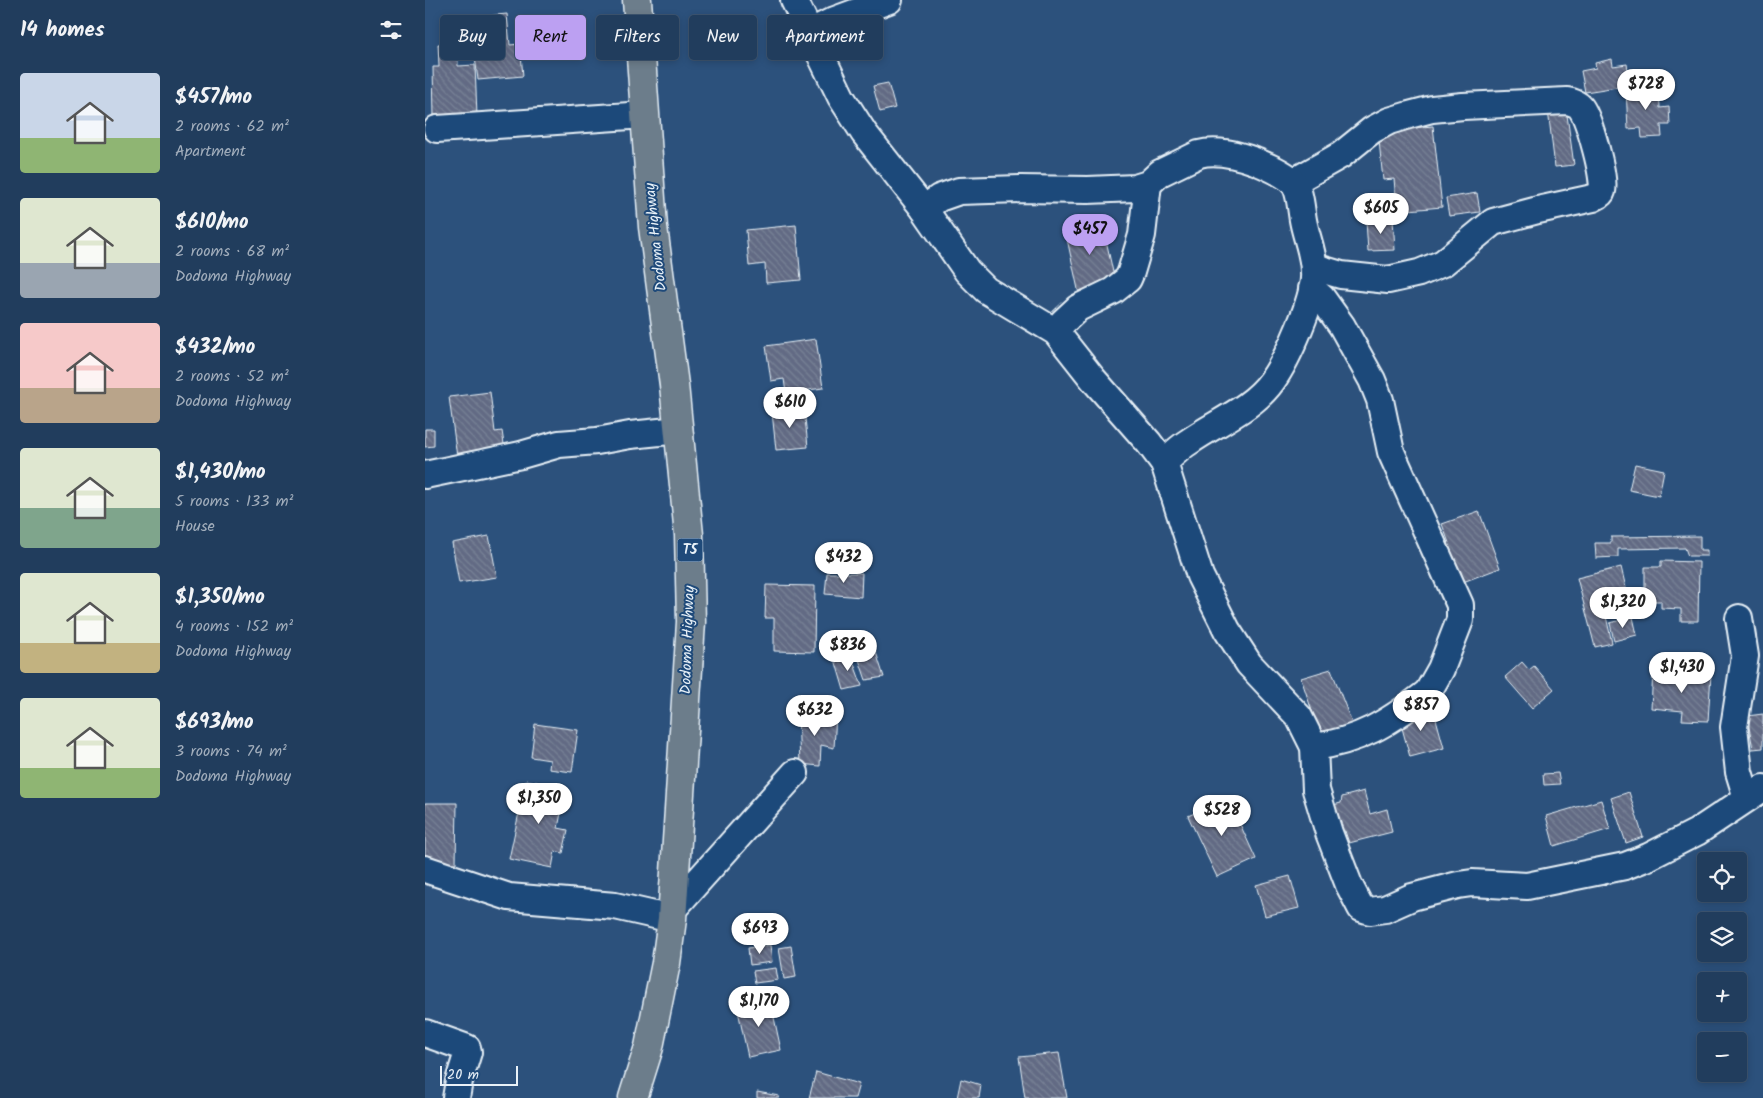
<!DOCTYPE html>
<html lang="en">
<head>
<meta charset="utf-8">
<style>
	body { margin:0; font-family:Kalam,sans-serif; background:#2d4866; color:#f1f3f6; height:100vh; display:flex; flex-direction:column; font-size:19px; white-space:nowrap }
	* { box-sizing:border-box; margin:0 }
	p { font-size:16px; color:#a2aebc }
	.icon { flex:none; width:28px; height:28px; fill:none; stroke:currentColor; stroke-width:2; stroke-linecap:round; stroke-linejoin:round }
	.map { position:relative; flex:1; overflow:hidden }
	.sheet { display:flex; flex-direction:column; background:#213d5d; width:425px }
	.sheet>* { flex:none }
	.hud { position:absolute; left:15px; top:15px; width:475px; height:45px; display:flex; gap:10px }
	.fabs { position:absolute; left:1272px; top:852px; display:grid; gap:10px }
	.fabs a { display:grid; place-items:center; width:50px; height:50px; border-radius:5px; background:#213d5d; box-shadow:0 2px 8px #0003,0 0 0 1px #3e5672; font-size:25px }
	.scale { position:absolute; left:15px; bottom:12px; width:78px; box-sizing:border-box; padding-left:5px; border:2px solid #e8f1f8; border-top:0; font-size:14px; line-height:18px; white-space:nowrap; color:#e8f1f8; -webkit-text-stroke:4px #1f4a7a; paint-order:stroke }
	.price { position:absolute; translate:-50% -42px; padding:0 11px; border-radius:18px; background:#fff; color:#222; font-size:16px; line-height:32px; filter:drop-shadow(0 1px 2px #0008) }
	.price::after { content:''; position:absolute; left:50%; top:30px; width:15px; height:11px; margin-left:-8px; background:inherit; clip-path:polygon(0 0,100% 0,50% 100%) }
	.price.on { background:#bca0f2; color:#111 }
	ul { padding:0; list-style:none }
	li { display:flex; align-items:center; gap:15px; height:125px; padding:0 20px }
	li span { display:grid; place-items:center; flex:none; width:140px; height:100px; border-radius:5px; color:#555 }
	li>.icon { margin-inline-start:auto }
	span .icon { width:60px; height:60px; fill:#fffc; stroke-width:1 }
	li b { font-size:21px }
	h2 { display:flex; justify-content:space-between; align-items:center; height:60px; padding:0 20px; font-size:21px }
	.chip { padding:0 18px; border-radius:5px; background:#213d5d; box-shadow:0 2px 8px #0003,0 0 0 1px #3e5672; font-size:18px; line-height:45px }
	.chip.on { background:#bca0f2; color:#111 }
	main { display:flex; flex:1; min-height:0 }
	.map>svg:first-child { display:block }
</style>
</head>
<body>
<main>
<section class="sheet">
<h2>14 homes<svg class="icon" aria-label="filters" viewBox="0 0 24 24"><path d="M4 7h16M4 17h16"/><circle cx="9" cy="7" r="2"/><circle cx="15" cy="17" r="2"/></svg></h2>
<ul>
<li><span style="background:linear-gradient(#c9d6e8 65%,#8fb573 0)"><svg class="icon" aria-label="home" viewBox="0 0 24 24"><path d="M3 11l9-7 9 7M6 9v11h12V9"/></svg></span><div><b>$457/mo</b><p>2 rooms · 62 m²</p><p>Apartment</p></div></li>
<li><span style="background:linear-gradient(#dfe7d0 65%,#9aa5b1 0)"><svg class="icon" aria-label="home" viewBox="0 0 24 24"><path d="M3 11l9-7 9 7M6 9v11h12V9"/></svg></span><div><b>$610/mo</b><p>2 rooms · 68 m²</p><p>Dodoma Highway</p></div></li>
<li><span style="background:linear-gradient(#f6c9c9 65%,#b9a48a 0)"><svg class="icon" aria-label="home" viewBox="0 0 24 24"><path d="M3 11l9-7 9 7M6 9v11h12V9"/></svg></span><div><b>$432/mo</b><p>2 rooms · 52 m²</p><p>Dodoma Highway</p></div></li>
<li><span style="background:linear-gradient(#dfe7d0 60%,#7fa58c 0)"><svg class="icon" aria-label="home" viewBox="0 0 24 24"><path d="M3 11l9-7 9 7M6 9v11h12V9"/></svg></span><div><b>$1,430/mo</b><p>5 rooms · 133 m²</p><p>House</p></div></li>
<li><span style="background:linear-gradient(#dfe7d0 70%,#c2b280 0)"><svg class="icon" aria-label="home" viewBox="0 0 24 24"><path d="M3 11l9-7 9 7M6 9v11h12V9"/></svg></span><div><b>$1,350/mo</b><p>4 rooms · 152 m²</p><p>Dodoma Highway</p></div></li>
<li><span style="background:linear-gradient(#dfe7d0 70%,#8fb573 0)"><svg class="icon" aria-label="home" viewBox="0 0 24 24"><path d="M3 11l9-7 9 7M6 9v11h12V9"/></svg></span><div><b>$693/mo</b><p>3 rooms · 74 m²</p><p>Dodoma Highway</p></div></li>
</ul>
</section>
<div class="map">
<svg width="1338" height="1098" viewBox="0 0 1338 1098">
	<defs>
		<pattern id="building-back-hatch" width="6" height="6" patternUnits="userSpaceOnUse" patternTransform="scale(1.25)"><rect width="6" height="6" fill="#626b84"/><path d="M-1 5l2 2M0 0l6 6M5-1l2 2" fill="none" stroke="#788196"/></pattern>
	</defs>
	<rect width="100%" height="100%" fill="#2c517c"/>
	<filter id="ink" filterUnits="userSpaceOnUse"><feTurbulence type="fractalNoise" baseFrequency=".02" numOctaves="2"/><feDisplacementMap in="SourceGraphic" scale="10" xChannelSelector="R" yChannelSelector="G"/><feConvolveMatrix kernelMatrix="1 2 1 2 8 2 1 2 1" color-interpolation-filters="sRGB"/></filter>
	<g filter="url(#ink)">
		<!-- building -->
		<g fill="url(#building-back-hatch)" stroke="#e8f1f8">
			<polygon points="32,14 33,66 50,65 52,116 9,117 8,67 14,67 13,44 20,44 19,15"/>
			<polygon points="82,14 85,45 95,44 98,76 53,80 49,48 56,47 55,35 44,36 42,18"/>
			<polygon points="1187,59 1188,66 1202,64 1205,85 1160,92 1156,71 1171,68 1170,63"/>
			<polygon points="463,83 470,108 455,112 448,86"/>
			<polygon points="1234,87 1235,108 1244,107 1245,125 1236,125 1237,137 1217,138 1216,128 1203,129 1201,88"/>
			<polygon points="1141,108 1149,165 1130,167 1123,110"/>
			<polygon points="1008,126 1017,207 972,211 969,179 958,180 953,131"/>
			<polygon points="1052,193 1055,212 1024,216 1021,198"/>
			<polygon points="676,217 691,286 654,294 639,225"/>
			<polygon points="968,219 970,250 943,251 941,221"/>
			<polygon points="371,225 376,280 341,283 340,264 324,266 321,230"/>
			<polygon points="391,339 398,388 361,393 359,379 346,381 341,346"/>
			<polygon points="65,392 70,432 77,431 80,451 32,457 24,397"/>
			<polygon points="379,408 383,447 351,450 347,412"/>
			<polygon points="0,429 9,429 9,446 0,447"/>
			<polygon points="1210,464 1239,470 1234,496 1204,490"/>
			<polygon points="1054,511 1075,568 1038,582 1030,561 1018,565 1012,548 1024,543 1017,524"/>
			<polygon points="64,536 72,577 34,583 27,543"/>
			<polygon points="1275,536 1275,550 1282,550 1282,556 1263,556 1260,548 1193,549 1193,557 1171,558 1170,543 1186,543 1186,537"/>
			<polygon points="1236,561 1274,562 1273,621 1256,621 1256,609 1236,608 1236,601 1220,601 1220,567 1236,567"/>
			<polygon points="1196,567 1201,588 1176,594 1187,643 1170,647 1152,578"/>
			<polygon points="402,573 437,573 436,597 400,594"/>
			<polygon points="341,585 390,586 389,652 349,651 349,618 340,618"/>
			<polygon points="1208,617 1212,635 1189,641 1185,623"/>
			<polygon points="448,643 459,677 441,680 430,648"/>
			<polygon points="425,653 437,686 419,690 409,656"/>
			<polygon points="1097,662 1104,670 1109,666 1129,689 1107,708 1080,677"/>
			<polygon points="906,669 928,726 896,738 876,678"/>
			<polygon points="1228,671 1286,674 1283,721 1257,720 1258,711 1226,708"/>
			<polygon points="1008,708 1019,748 985,757 974,717"/>
			<polygon points="411,714 409,748 396,745 395,766 375,764 373,716"/>
			<polygon points="1338,714 1338,748 1328,749 1322,716"/>
			<polygon points="110,724 153,730 147,772 124,769 125,760 106,757"/>
			<polygon points="1133,773 1135,784 1119,785 1118,774"/>
			<polygon points="101,780 141,788 133,828 143,830 138,853 130,851 127,868 84,859"/>
			<polygon points="939,791 945,814 962,809 967,832 924,843 920,831 911,833 904,806 916,803 917,797"/>
			<polygon points="1204,792 1218,837 1201,843 1186,798"/>
			<polygon points="803,798 831,859 792,877 763,816"/>
			<polygon points="1176,800 1185,829 1129,846 1121,816"/>
			<polygon points="0,803 32,803 31,863 0,862"/>
			<polygon points="865,876 874,908 840,916 831,885"/>
			<polygon points="345,945 347,962 325,965 323,948"/>
			<polygon points="366,946 371,977 359,979 354,948"/>
			<polygon points="351,968 353,980 330,983 328,971"/>
			<polygon points="345,999 356,1050 323,1057 312,1006"/>
			<polygon points="634,1053 642,1098 600,1098 594,1057"/>
			<polygon points="391,1072 434,1084 430,1098 384,1098"/>
			<polygon points="536,1079 556,1085 554,1098 532,1098"/>
			<polygon points="332,1092 354,1096 354,1098 332,1098"/>
		</g>
		<g fill="none" stroke-linecap="round" stroke-linejoin="round">
			<!-- street casing -->
			<g stroke="#e8f1f8" stroke-width="30">
				<g id="street">
					<polyline points="369,0 416,97 439,133 499,209 542,271 561,290 631,332 668,379 724,443 739,463 775,576 802,630 824,664 874,717 889,747 891,790 904,833 924,885 936,908 945,911 960,909 987,897 1033,885 1047,883 1102,886 1200,866 1223,857 1272,832 1338,788"/>
					<polyline points="384,33 410,20 464,0"/>
					<polyline points="12,129 220,115"/>
					<path d="M868,182L916,155L947,130L964,121L984,115L1007,109L1038,106L1142,101C1147,102 1152,103 1156,108C1164,119 1181,179 1177,191C1176,195 1170,197 1168,198L1113,210L1068,222L1018,263L994,273L963,280L916,275L889,267"/>
					<path d="M499,209L514,198L534,191L595,189L663,190L710,188L723,184L735,173L774,154C792,149 813,155 830,161C842,166 857,172 867,181C875,188 876,209 878,220C881,237 889,254 889,272C891,297 862,360 847,381C827,409 792,422 765,441C755,447 747,455 739,463"/>
					<path d="M887,289L897,298L917,326L947,380L955,400L966,452L1035,605V620L1016,669L1003,692L998,696C963,723 934,741 889,747"/>
					<polyline points="631,332 638,322 653,308 688,291 703,279 706,272 717,235 723,184"/>
					<polyline points="0,475 96,455 134,444 172,441 205,435 254,430"/>
					<polyline points="1314,618 1320,656 1309,727 1314,772 1322,798"/>
					<polyline points="0,869 84,897 190,906 247,919"/>
					<polyline points="248,909 370,773"/>
					<polyline points="0,1033 42,1048 43,1052 34,1081 31,1098"/>
				</g>
			</g>
			<!-- highway casing -->
			<g stroke="#e8f1f8" stroke-width="31">
				<polyline id="highway" points="208,1098 224,1047 241,963 247,919 266,622 264,535 249,385 228,227 212,0"/>
			</g>
			<!-- street -->
			<use href="#street" stroke="#1f4a7a" stroke-width="26"/>
			<!-- highway -->
			<use href="#highway" stroke="#6c7d8b" stroke-width="28"/>
		</g>
	</g>
	<g text-anchor="middle" dominant-baseline="central" stroke-width="4" stroke-linejoin="round" paint-order="stroke">
		<!-- shield labels -->
		<rect fill="#1f4a7a" stroke="#acbfd2" stroke-width="1" x="252.5" y="538.5" width="25" height="23" rx="4"/>
		<g font-size="14" font-weight="bold" fill="#e8f1f8">
			<text x="265" y="550">T5</text>
		</g>
		<!-- street labels -->
		<g font-size="15" fill="#e8f1f8" stroke="#1f4a7a">
			<text transform="translate(231 237) rotate(-96)">Dodoma Highway</text>
			<text transform="translate(263 640) rotate(-88)">Dodoma Highway</text>
		</g>
	</g>
</svg>
<div class="fabs">
<a><svg class="icon" aria-label="locate" viewBox="0 0 24 24"><circle cx="12" cy="12" r="6"/><path d="M12 2v4M12 18v4M2 12h4M18 12h4"/></svg></a>
<a><svg class="icon" aria-label="layers" viewBox="0 0 24 24"><path d="M12 4l9 5-9 5-9-5zM3 14l9 5 9-5"/></svg></a>
<a>+</a>
<a>−</a>
</div>
<div class="scale">20 m</div>
<b class="price" style="left:1221px;top:111px">$728</b>
<b class="price" style="left:956px;top:235px">$605</b>
<b class="price on" style="left:665px;top:256px">$457</b>
<b class="price" style="left:365px;top:429px">$610</b>
<b class="price" style="left:419px;top:584px">$432</b>
<b class="price" style="left:1198px;top:629px">$1,320</b>
<b class="price" style="left:423px;top:672px">$836</b>
<b class="price" style="left:1257px;top:694px">$1,430</b>
<b class="price" style="left:996px;top:732px">$857</b>
<b class="price" style="left:390px;top:737px">$632</b>
<b class="price" style="left:114px;top:825px">$1,350</b>
<b class="price" style="left:797px;top:837px">$528</b>
<b class="price" style="left:335px;top:955px">$693</b>
<b class="price" style="left:334px;top:1028px">$1,170</b>
<div class="hud">
<a class="chip">Buy</a>
<a class="chip on">Rent</a>
<a class="chip">Filters</a>
<a class="chip">New</a>
<a class="chip">Apartment</a>
</div>
</div>
</main>
</body>
</html>
